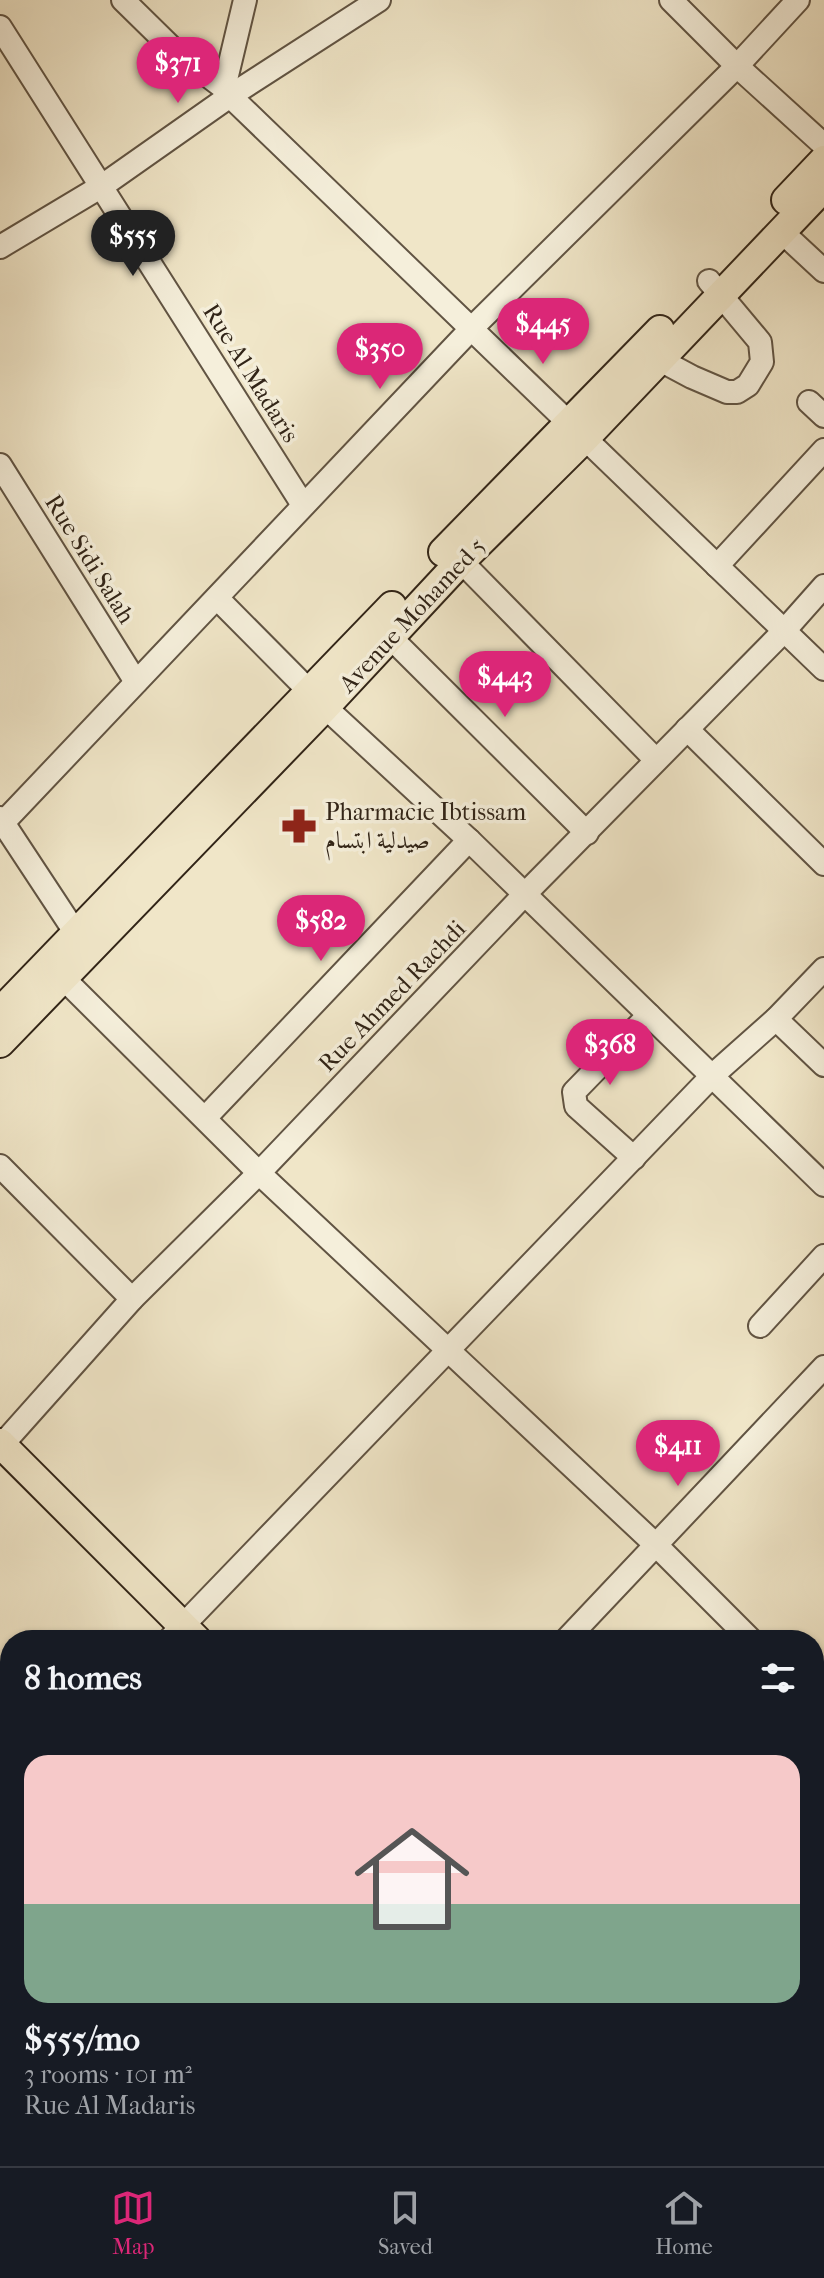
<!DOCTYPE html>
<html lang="en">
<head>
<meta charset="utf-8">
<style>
	body { margin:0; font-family:"IM FELL French Canon",Amiri,serif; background:#242831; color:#f1f3f6; height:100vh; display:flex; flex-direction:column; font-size:30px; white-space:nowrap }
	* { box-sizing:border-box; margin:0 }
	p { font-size:26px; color:#9ea1a6 }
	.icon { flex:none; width:44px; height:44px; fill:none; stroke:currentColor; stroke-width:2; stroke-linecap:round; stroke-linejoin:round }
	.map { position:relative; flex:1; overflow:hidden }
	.panel { position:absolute; left:0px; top:1630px; width:824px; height:536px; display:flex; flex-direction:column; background:#171b24; border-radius:32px 32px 0 0; box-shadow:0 2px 6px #0004 }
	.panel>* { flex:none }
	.price { position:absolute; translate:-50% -68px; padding:0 18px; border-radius:28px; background:#db2777; color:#fff; font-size:26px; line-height:52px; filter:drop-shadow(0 2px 4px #0008) }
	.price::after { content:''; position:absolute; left:50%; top:48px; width:24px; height:18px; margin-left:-12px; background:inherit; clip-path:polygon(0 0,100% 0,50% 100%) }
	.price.active { background:#222; color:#fff }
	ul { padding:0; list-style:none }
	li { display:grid; align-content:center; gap:16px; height:424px; padding:0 24px }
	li+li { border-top:2px solid #363941 }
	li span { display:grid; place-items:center; height:248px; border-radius:24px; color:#555 }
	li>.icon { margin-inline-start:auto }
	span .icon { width:144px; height:144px; fill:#fffc; stroke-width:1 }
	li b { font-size:34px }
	h2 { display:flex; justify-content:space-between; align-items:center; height:96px; padding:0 24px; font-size:34px }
	.menu { display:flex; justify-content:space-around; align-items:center; height:112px; border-top:2px solid #363941; background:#171b24; font-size:22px; color:#9ea1a6 }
	.menu a { display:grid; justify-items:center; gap:4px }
	.menu .active { color:#db2777 }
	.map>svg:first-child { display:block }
</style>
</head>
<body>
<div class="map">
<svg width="824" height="2166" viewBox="0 0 824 2166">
	<rect width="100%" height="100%" fill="#f0e6c8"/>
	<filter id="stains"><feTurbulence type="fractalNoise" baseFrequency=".0025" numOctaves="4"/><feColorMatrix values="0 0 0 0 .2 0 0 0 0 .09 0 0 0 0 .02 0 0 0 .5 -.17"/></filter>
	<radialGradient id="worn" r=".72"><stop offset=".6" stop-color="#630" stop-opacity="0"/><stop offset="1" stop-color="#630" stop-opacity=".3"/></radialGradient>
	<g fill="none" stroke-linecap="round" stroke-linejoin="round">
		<!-- minor casing -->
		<g stroke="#615443" stroke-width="26">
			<g id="minor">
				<polyline points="123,0 175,51 224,88"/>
				<polyline points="245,0 224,88 230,96 824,669"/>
				<polyline points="671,0 737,66 824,145"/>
				<polyline points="0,27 303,505"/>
				<polyline points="782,232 824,271"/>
				<polyline points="0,247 102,186 230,96 379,0"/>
				<polyline points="647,353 692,377 727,392 737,392 748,385 762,362 760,342 709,281"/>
				<polyline points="809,402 824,416"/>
				<polyline points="0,465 136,682"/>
				<polyline points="450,550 656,760"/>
				<polyline points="717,566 824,450"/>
				<polyline points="217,598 325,707 469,840 824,1185"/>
				<polyline points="390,637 587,833"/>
				<polyline points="687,729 824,864"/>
				<polyline points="0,818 83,944"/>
				<polyline points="0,826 472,328 737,66 798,0"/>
				<polyline points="52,967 259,1173 656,1545 751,1640"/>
				<polyline points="776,1019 824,1065"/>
				<polyline points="206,1117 469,840"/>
				<polyline points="634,1158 576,1106 574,1092 649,1015"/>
				<polyline points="0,1166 132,1299"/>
				<polyline points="760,1326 824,1256"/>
				<polyline points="0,1447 132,1299 259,1173 524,895 784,631 824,586"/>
				<polyline points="169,1640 713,1075 776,1019 824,969"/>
				<polyline points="566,1640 824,1367"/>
				<polyline points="814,1702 824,1712"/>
				<polyline points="814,1778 824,1768"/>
				<polyline points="0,1811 10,1801"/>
				<polyline points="0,2008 10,2018"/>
				<polyline points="41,2166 51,2156"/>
			</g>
		</g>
		<!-- major casing -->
		<g stroke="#312417" stroke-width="32">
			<g id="major">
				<polyline points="786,200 824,160"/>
				<polyline points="443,552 660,330"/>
				<polyline points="0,1012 392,606"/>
				<polyline points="0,1043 325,707 461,561 584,439 824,187"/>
				<polyline points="0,1443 197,1640"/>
				<polyline points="814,1963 824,1965"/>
			</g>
		</g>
		<!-- minor -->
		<use href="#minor" stroke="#f5efdb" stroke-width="22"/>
		<!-- major -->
		<use href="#major" stroke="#f0e6c8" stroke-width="28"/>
	</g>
	<!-- icons -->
	<defs>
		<g id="pharmacy-bare" transform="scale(2.76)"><path d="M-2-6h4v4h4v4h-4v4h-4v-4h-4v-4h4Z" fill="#8f2418" stroke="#f5efdb" stroke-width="2.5" paint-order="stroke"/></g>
	</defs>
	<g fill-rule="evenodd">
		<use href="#pharmacy-bare" x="299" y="826"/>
	</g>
	<g text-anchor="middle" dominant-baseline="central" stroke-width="7" stroke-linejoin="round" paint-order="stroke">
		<!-- street labels -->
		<g font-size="24" fill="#312417" stroke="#f5efdb">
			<text transform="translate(251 373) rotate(58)">Rue Al Madaris</text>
			<text transform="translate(90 559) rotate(58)">Rue Sidi Salah</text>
			<text transform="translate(412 615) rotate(-47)">Avenue Mohamed 5</text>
			<text transform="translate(392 996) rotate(-46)">Rue Ahmed Rachdi</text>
		</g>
		<!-- poi labels -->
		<g font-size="24" fill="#312417" stroke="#f5efdb" text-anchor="start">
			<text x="325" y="812">Pharmacie Ibtissam<tspan x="325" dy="28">صيدلية ابتسام</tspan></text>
		</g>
	</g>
	<rect width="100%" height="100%" filter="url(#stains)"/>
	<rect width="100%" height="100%" fill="url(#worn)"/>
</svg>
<b class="price" style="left:178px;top:105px">$371</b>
<b class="price active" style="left:133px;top:278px">$555</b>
<b class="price" style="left:543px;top:366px">$445</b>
<b class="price" style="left:380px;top:391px">$350</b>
<b class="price" style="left:505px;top:719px">$443</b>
<b class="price" style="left:321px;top:963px">$582</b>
<b class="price" style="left:610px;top:1087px">$368</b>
<b class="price" style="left:678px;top:1488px">$411</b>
<section class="panel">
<h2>8 homes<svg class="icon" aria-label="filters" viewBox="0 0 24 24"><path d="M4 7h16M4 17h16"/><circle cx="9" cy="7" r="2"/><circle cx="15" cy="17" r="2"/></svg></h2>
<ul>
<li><span style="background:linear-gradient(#f6c9c9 60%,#7fa58c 0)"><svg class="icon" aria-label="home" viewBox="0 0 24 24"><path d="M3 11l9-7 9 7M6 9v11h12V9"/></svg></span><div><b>$555/mo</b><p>3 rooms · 101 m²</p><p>Rue Al Madaris</p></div></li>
</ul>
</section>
</div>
<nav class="menu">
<a class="active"><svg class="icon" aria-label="map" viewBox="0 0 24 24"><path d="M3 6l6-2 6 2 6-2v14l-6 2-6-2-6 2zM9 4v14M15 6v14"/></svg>Map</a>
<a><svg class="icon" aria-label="saved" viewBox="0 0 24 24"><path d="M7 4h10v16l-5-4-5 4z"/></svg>Saved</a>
<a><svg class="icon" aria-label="home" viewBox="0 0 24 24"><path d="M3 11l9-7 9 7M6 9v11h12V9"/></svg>Home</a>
</nav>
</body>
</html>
